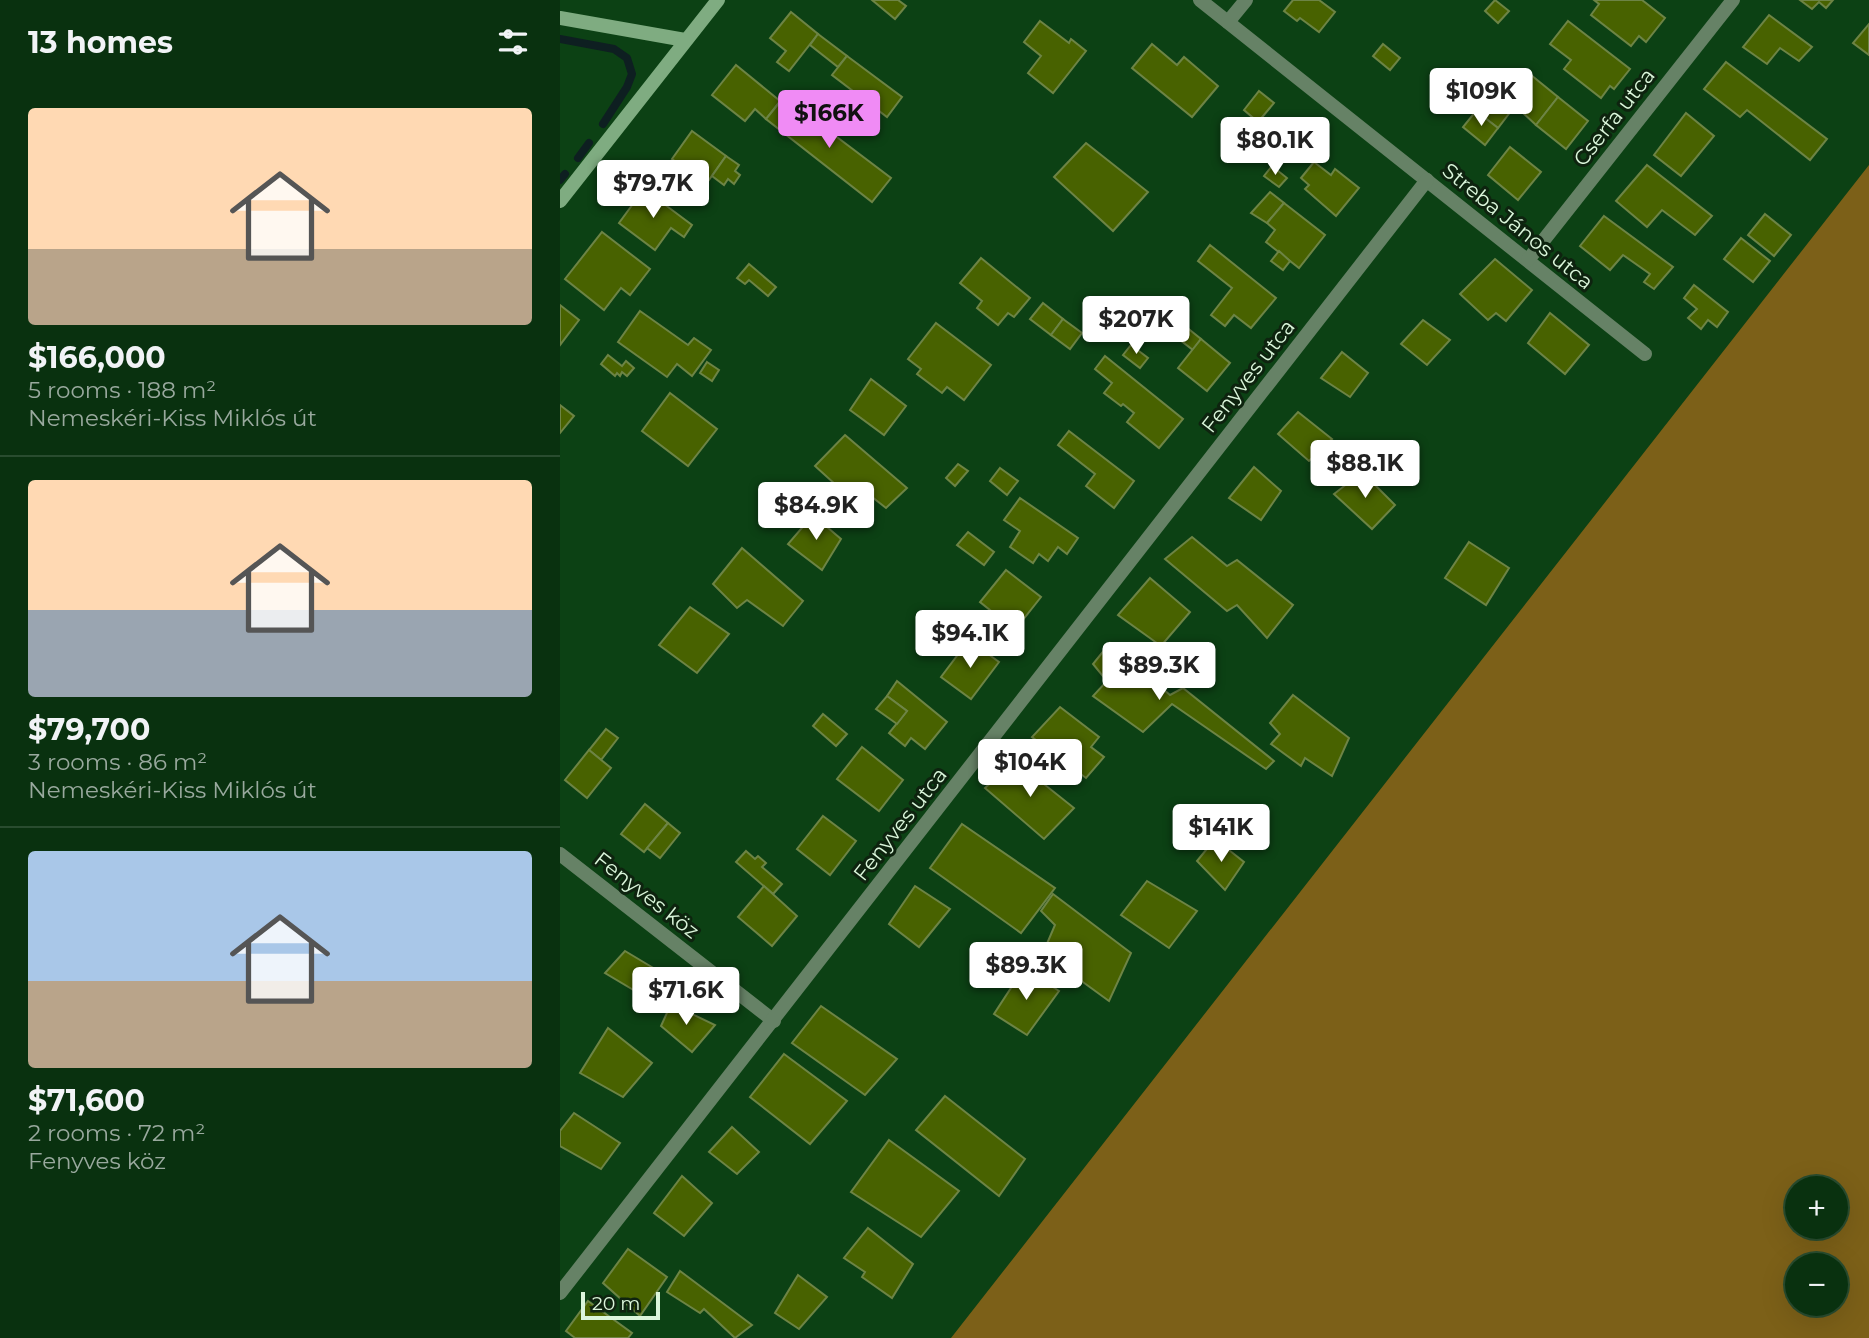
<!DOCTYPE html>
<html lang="en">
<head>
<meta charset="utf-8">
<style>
	body { margin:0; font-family:Montserrat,sans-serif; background:#123918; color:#f1f3f6; height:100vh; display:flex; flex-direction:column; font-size:26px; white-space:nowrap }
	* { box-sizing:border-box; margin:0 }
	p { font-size:23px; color:#99a99e }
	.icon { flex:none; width:38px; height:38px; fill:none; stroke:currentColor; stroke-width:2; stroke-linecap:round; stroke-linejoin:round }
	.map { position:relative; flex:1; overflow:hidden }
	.sheet { display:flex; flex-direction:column; background:#09310f; width:560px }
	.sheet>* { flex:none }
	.buttons { position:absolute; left:1225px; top:1176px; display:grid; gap:14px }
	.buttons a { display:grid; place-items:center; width:63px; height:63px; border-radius:50%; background:#09310f; box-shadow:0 7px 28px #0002,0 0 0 2px #294c2f; font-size:35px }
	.scale { position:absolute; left:21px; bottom:18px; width:79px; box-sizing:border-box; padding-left:7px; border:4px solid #dbf6db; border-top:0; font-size:19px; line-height:24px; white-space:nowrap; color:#dbf6db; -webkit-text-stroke:5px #0e230f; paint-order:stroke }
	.price { position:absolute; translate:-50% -60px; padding:0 16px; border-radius:7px; background:#fff; color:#222; font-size:23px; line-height:46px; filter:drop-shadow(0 2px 4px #0008) }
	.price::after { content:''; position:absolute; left:50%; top:42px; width:21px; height:16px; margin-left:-10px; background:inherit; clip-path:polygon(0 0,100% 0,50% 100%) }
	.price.active { background:#f08bf5; color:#111 }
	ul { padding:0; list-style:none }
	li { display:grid; align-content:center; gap:14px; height:371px; padding:0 28px }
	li+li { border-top:2px solid #294c2f }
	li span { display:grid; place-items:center; height:217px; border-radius:7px; color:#555 }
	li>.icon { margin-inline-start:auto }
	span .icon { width:126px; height:126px; fill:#fffc; stroke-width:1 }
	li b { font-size:30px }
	h2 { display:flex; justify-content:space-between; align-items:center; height:84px; padding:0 28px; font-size:30px }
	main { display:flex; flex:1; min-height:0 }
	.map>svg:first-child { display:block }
</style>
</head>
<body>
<main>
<section class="sheet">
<h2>13 homes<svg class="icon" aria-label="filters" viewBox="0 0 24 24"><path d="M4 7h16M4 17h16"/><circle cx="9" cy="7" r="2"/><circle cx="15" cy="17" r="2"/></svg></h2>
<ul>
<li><span style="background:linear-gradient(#ffd9b3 65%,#b9a48a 0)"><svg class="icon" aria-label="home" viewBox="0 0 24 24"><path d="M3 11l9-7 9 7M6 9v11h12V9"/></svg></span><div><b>$166,000</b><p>5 rooms · 188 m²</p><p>Nemeskéri-Kiss Miklós út</p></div></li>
<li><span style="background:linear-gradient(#ffd9b3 60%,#9aa5b1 0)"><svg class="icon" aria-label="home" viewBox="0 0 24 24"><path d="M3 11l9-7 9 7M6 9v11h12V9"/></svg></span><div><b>$79,700</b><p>3 rooms · 86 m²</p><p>Nemeskéri-Kiss Miklós út</p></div></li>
<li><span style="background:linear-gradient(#a9c7e8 60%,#b9a48a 0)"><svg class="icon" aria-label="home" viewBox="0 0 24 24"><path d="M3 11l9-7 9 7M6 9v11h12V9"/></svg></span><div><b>$71,600</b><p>2 rooms · 72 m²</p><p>Fenyves köz</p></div></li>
</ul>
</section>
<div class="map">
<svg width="1309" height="1338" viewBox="0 0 1309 1338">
	<rect width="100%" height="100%" fill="#0c4114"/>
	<!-- forest -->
	<path fill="#7c6018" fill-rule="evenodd" d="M1309,165V1338H391ZM1237,1188H1276V1227H1237ZM1237,1265H1276V1304H1237Z"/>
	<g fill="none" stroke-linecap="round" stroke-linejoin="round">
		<!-- stream -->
		<g stroke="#0e1f21" stroke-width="8">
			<polyline points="0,39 54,49 67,58 72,74 67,87 43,124"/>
			<polyline points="18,158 29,143"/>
			<polyline points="0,180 5,174"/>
		</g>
	</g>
	<!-- building -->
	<g fill="#486200" stroke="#6d8445" stroke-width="2">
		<polygon points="312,0 338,0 346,6 335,19"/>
		<polygon points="733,0 759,0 775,12 759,32 740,18 737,21 724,11"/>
		<polygon points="935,0 949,11 938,23 925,11"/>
		<polygon points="1034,0 1082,0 1105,18 1086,42 1079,36 1071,46 1031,15 1039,4"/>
		<polygon points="1240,0 1273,0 1266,8 1259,2 1252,9"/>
		<polygon points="231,12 258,34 229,71 217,62 226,51 210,38"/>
		<polygon points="1209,15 1252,47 1239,61 1220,48 1207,64 1183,47"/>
		<polygon points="480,21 509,43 511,39 526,51 493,93 468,73 481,56 464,42"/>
		<polygon points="1008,21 1070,69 1054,89 1050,86 1041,98 1004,69 1011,60 990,44"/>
		<polygon points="1309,24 1309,55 1293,43"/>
		<polygon points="258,34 287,56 278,67 250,45"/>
		<polygon points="592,44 617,65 624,57 658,86 632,117 572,68"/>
		<polygon points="823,44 840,58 830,70 813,56"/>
		<polygon points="287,56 342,97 327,117 272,75"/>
		<polygon points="1166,62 1267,139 1250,160 1187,110 1180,117 1144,89"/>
		<polygon points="176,65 220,101 206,119 195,109 185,121 152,95"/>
		<polygon points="971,75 998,97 976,125 963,113 969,105 955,95"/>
		<polygon points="936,84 958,102 938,128 916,111"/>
		<polygon points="699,91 714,103 698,122 684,110"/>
		<polygon points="224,97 331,178 312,202 206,119"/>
		<polygon points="998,97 1028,121 1006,149 976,125"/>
		<polygon points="916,111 938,128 925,145 903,127"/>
		<polygon points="1126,113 1154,136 1121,176 1094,155"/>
		<polygon points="132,131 166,156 146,184 112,159"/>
		<polygon points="526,143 588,192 553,231 494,177"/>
		<polygon points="950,147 981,172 958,200 928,175"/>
		<polygon points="166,156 179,165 175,171 180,175 174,184 168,179 164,185 152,176"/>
		<polygon points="754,162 771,175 775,169 799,188 776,216 745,189 749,185 741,178"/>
		<polygon points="1087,165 1152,216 1135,235 1102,210 1087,227 1056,201"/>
		<polygon points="712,166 727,178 719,187 704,176"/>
		<polygon points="84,189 132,225 124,237 111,228 95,250 59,223"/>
		<polygon points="710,192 724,203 707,223 691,213"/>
		<polygon points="724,203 765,235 739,268 706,242 715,230 707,223"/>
		<polygon points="1205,214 1231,235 1214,256 1188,235"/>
		<polygon points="1044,216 1113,267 1094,289 1084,282 1090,274 1063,255 1050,270 1020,246"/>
		<polygon points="42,232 90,269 70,295 61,288 44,310 5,279"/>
		<polygon points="1181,238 1210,261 1193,282 1164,259"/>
		<polygon points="650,245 716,298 691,328 674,315 665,326 651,315 672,288 638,261"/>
		<polygon points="719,251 730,261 723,270 711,261"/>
		<polygon points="421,258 470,298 454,317 448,313 438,325 417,308 422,301 400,283"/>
		<polygon points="935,259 972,290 946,321 936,313 928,320 900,294"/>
		<polygon points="189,264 216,287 208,296 189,280 185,284 177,278"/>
		<polygon points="1134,285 1168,312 1157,327 1148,320 1141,329 1128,318 1137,309 1124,298"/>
		<polygon points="483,303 503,319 491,335 470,319"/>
		<polygon points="0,305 19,320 0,345"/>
		<polygon points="80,311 128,345 134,338 151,350 132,376 117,364 107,377 58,342"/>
		<polygon points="990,313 1029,345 1005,374 968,343"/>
		<polygon points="503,319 522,333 510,349 491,335"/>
		<polygon points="863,320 890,340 867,365 841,344"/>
		<polygon points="620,322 641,339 633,350 611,333"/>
		<polygon points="376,323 431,365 404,400 387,387 382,393 357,374 361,369 348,359"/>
		<polygon points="641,339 670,363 647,391 618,368"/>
		<polygon points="571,345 588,358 580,368 563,355"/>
		<polygon points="782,352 808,373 790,397 761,378"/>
		<polygon points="48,355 62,366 66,361 74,368 67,376 62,372 60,376 57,373 55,376 41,364"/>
		<polygon points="545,356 623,419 599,448 567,422 574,413 563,404 561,406 544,393 552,383 535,369"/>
		<polygon points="147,362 159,370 152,381 140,373"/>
		<polygon points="311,379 346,406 324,435 290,410"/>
		<polygon points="110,393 157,429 128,466 82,431"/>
		<polygon points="0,405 14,416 0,433"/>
		<polygon points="738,412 772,439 749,461 718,434"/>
		<polygon points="509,431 574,481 554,508 526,486 535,474 498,445"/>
		<polygon points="285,435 347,488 326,508 312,497 297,504 255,466"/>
		<polygon points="398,464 408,471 395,486 386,478"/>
		<polygon points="694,467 721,491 701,520 669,498"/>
		<polygon points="440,468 458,481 447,495 430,481"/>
		<polygon points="802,472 835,505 812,529 774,494"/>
		<polygon points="460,498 518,538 507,554 498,547 488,561 479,554 473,563 450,547 460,531 444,520"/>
		<polygon points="253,515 281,539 262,570 228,544"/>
		<polygon points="408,532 434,552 424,565 397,545"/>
		<polygon points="632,537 667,566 677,560 733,605 707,638 677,605 667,611 605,559"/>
		<polygon points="909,542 949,568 926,605 885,578"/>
		<polygon points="182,548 243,601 223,626 187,600 177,608 153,584"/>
		<polygon points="446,570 481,597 455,630 420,602"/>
		<polygon points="590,578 630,612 601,646 558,615"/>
		<polygon points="130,607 169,634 137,673 99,645"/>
		<polygon points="409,640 439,662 411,699 381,677"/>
		<polygon points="550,643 610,695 623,688 714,761 706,769 612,704 583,732 533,696 547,681 533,664"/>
		<polygon points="337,681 387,722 365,749 351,738 345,746 329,733 347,711 327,696"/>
		<polygon points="733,695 789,738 772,776 745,758 741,766 711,744 720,734 710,723"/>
		<polygon points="327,696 347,711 337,724 316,709"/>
		<polygon points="500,707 539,737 531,747 544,757 526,778 472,737"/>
		<polygon points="263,714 287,734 276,746 253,726"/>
		<polygon points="46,729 58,738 41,760 29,750"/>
		<polygon points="302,747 343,780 319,811 277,779"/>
		<polygon points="29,750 51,768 27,798 5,780"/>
		<polygon points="455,761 514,808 484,839 425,788"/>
		<polygon points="85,804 108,823 84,852 61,834"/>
		<polygon points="263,816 296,841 270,875 237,849"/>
		<polygon points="108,823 120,833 100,858 87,848"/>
		<polygon points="402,824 495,888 461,933 370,868"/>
		<polygon points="655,839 684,862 665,890 637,861"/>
		<polygon points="186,851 195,859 198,856 206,863 202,867 222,884 213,894 176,862"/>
		<polygon points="587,881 637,911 609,948 561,915"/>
		<polygon points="204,886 237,916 212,946 178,917"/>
		<polygon points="355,886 390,909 359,947 329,924"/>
		<polygon points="493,894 571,953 549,1001 483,953 495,925 481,911"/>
		<polygon points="65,951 110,978 92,1001 45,973"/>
		<polygon points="464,968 499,991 467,1035 434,1014"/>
		<polygon points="111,1004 155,1025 132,1052 101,1026"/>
		<polygon points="261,1006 337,1059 305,1095 232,1043"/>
		<polygon points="48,1028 92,1063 63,1097 20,1073"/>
		<polygon points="224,1054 287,1101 250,1144 190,1097"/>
		<polygon points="385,1096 465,1159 439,1196 356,1130"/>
		<polygon points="14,1113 60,1143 41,1169 0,1146 0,1131"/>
		<polygon points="172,1127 199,1152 177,1174 149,1152"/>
		<polygon points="329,1140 399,1191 361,1237 291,1192"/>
		<polygon points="122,1176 152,1203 124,1236 94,1213"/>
		<polygon points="308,1228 353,1264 332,1298 302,1277 305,1272 284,1258"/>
		<polygon points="68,1249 107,1277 80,1316 43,1283"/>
		<polygon points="120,1271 192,1325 175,1338 144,1309 140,1313 107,1292"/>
		<polygon points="238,1275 267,1297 239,1329 215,1313"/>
		<polygon points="28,1301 72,1333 68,1338 15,1338 6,1331"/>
	</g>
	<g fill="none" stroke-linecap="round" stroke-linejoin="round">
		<!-- street -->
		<g stroke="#668266" stroke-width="14">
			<polyline points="640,0 1085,354"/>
			<polyline points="668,22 686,0"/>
			<polyline points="968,260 1173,0"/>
			<polyline points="0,854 214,1021"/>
			<polyline points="0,1293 867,180"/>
		</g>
		<!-- secondary -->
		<g stroke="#7fac81" stroke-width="14">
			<polyline points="0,18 125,40"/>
			<polyline points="0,201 158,0"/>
		</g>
	</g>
	<g text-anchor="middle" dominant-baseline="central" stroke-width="6" stroke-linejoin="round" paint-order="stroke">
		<!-- street labels -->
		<g font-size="21" fill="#dbf6db" stroke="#0e230f">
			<text transform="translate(1054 117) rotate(-52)">Cserfa utca</text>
			<text transform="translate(958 226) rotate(39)">Streba János utca</text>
			<text transform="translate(688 376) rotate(-52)">Fenyves utca</text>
			<text transform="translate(340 824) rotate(-52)">Fenyves utca</text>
			<text transform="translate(87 895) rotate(38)">Fenyves köz</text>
		</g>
	</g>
</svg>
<div class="buttons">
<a>+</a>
<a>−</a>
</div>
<div class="scale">20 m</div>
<b class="price" style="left:921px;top:128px">$109K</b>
<b class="price active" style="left:269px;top:150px">$166K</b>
<b class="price" style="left:715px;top:177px">$80.1K</b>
<b class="price" style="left:93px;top:220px">$79.7K</b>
<b class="price" style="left:576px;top:356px">$207K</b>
<b class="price" style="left:805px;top:500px">$88.1K</b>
<b class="price" style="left:256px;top:542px">$84.9K</b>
<b class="price" style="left:410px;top:670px">$94.1K</b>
<b class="price" style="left:599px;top:702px">$89.3K</b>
<b class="price" style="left:470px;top:799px">$104K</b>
<b class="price" style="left:661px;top:864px">$141K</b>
<b class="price" style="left:466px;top:1002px">$89.3K</b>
<b class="price" style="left:126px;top:1027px">$71.6K</b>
</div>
</main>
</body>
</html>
